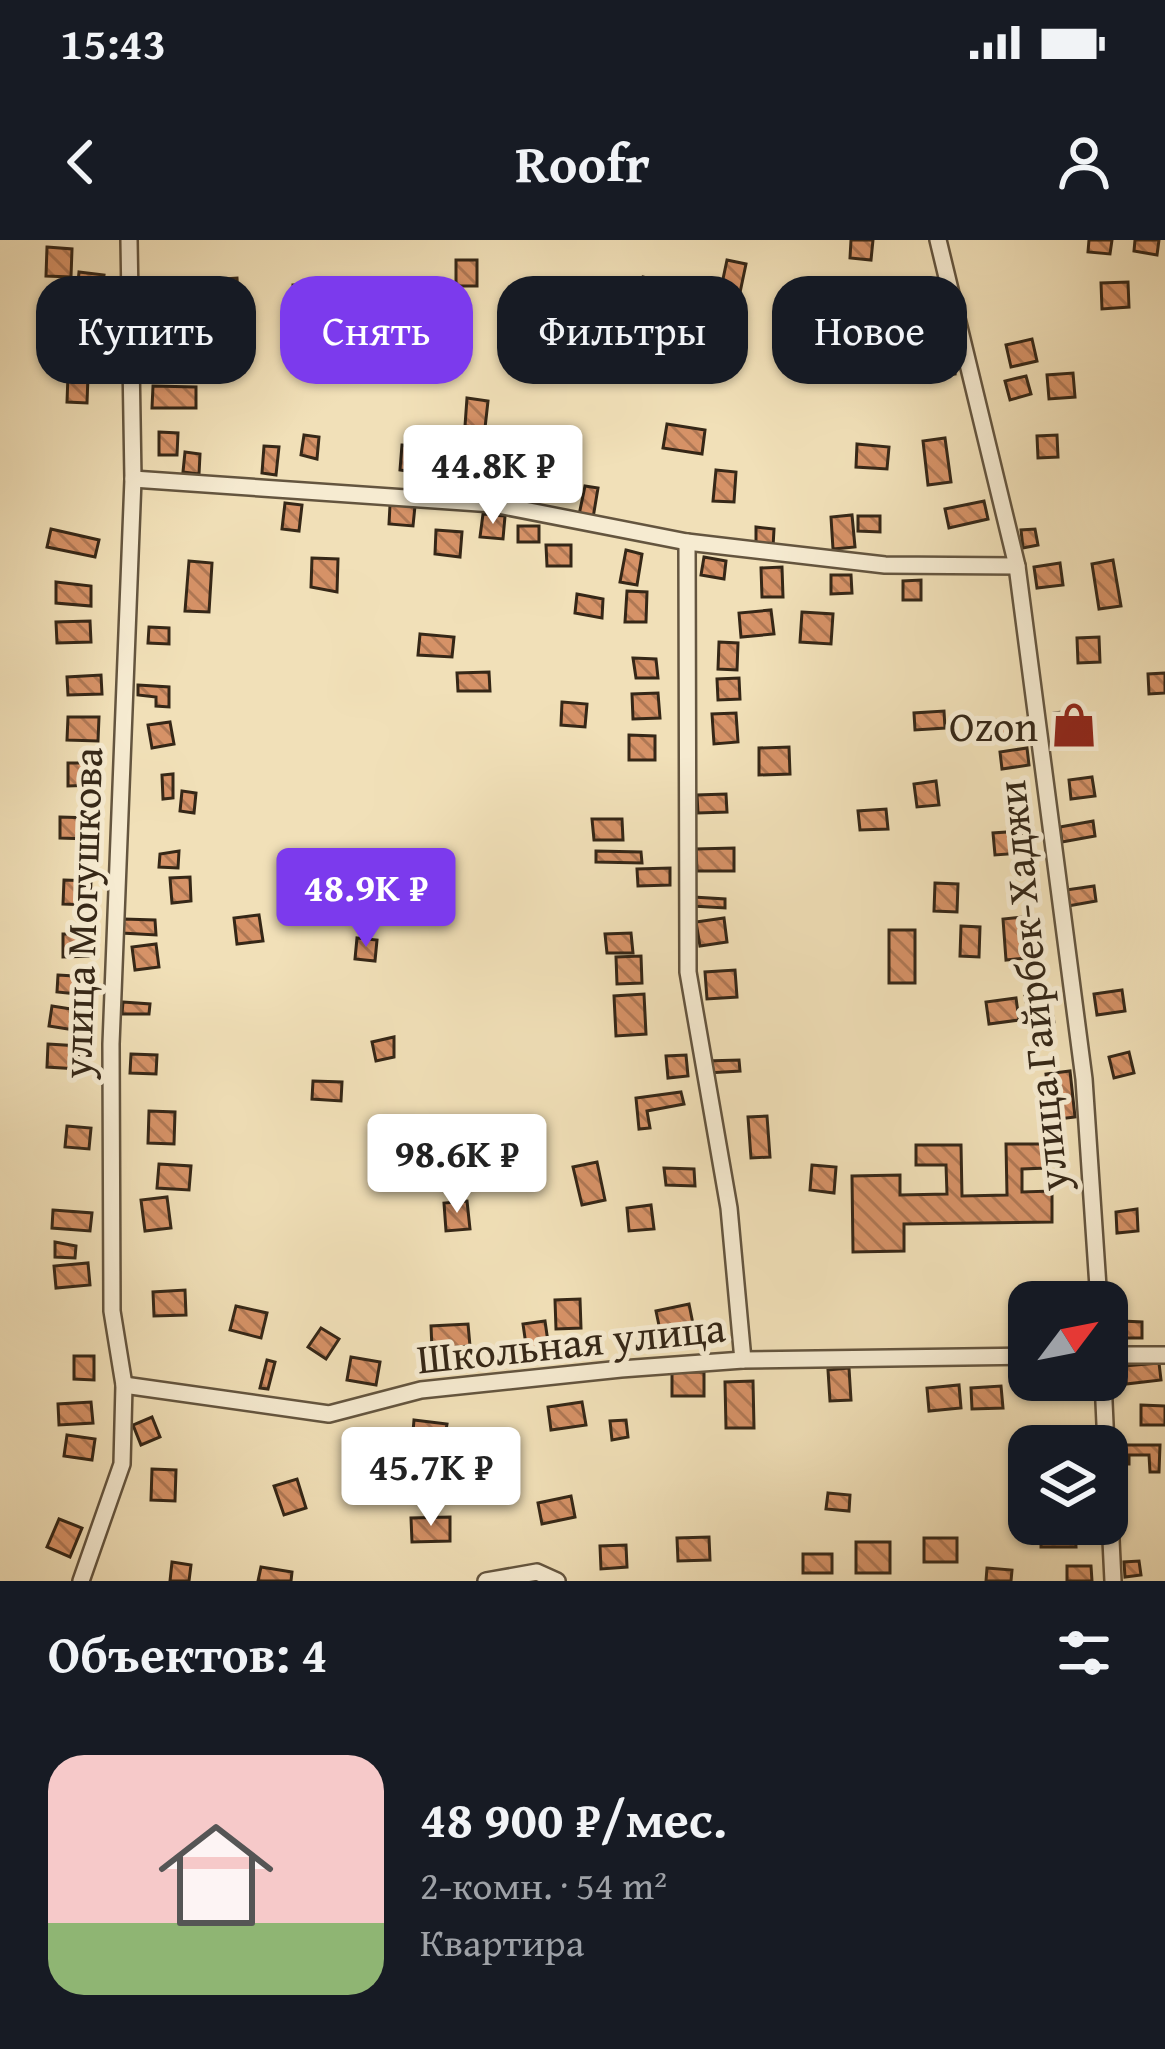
<!DOCTYPE html>
<html lang="ru">
<head>
<meta charset="utf-8">
<style>
	body { margin:0; font-family:"Gentium Book Plus",serif; background:#242831; color:#f1f3f6; height:100vh; display:flex; flex-direction:column; font-size:45px; white-space:nowrap }
	* { box-sizing:border-box; margin:0 }
	p { font-size:39px; color:#9ea1a6 }
	.icon { flex:none; width:66px; height:66px; fill:none; stroke:currentColor; stroke-width:2; stroke-linecap:round; stroke-linejoin:round }
	.map { position:relative; height:1341px; overflow:hidden }
	.side { display:flex; flex-direction:column; background:#171b24; flex:1 }
	.side>* { flex:none }
	.hud { position:absolute; left:36px; top:36px; width:1095px; height:108px; display:flex; gap:24px }
	.needle { width:78px; rotate:58deg }
	.buttons { position:absolute; left:1008px; top:1041px; display:grid; gap:24px }
	.buttons a { display:grid; place-items:center; width:120px; height:120px; border-radius:24px; background:#171b24; box-shadow:0 3px 9px #0004; font-size:60px }
	.price { position:absolute; translate:-50% -102px; padding:0 27px; border-radius:12px; background:#fff; color:#222; font-size:39px; line-height:78px; filter:drop-shadow(0 3px 6px #0008) }
	.price::after { content:''; position:absolute; left:50%; top:72px; width:36px; height:27px; margin-left:-18px; background:inherit; clip-path:polygon(0 0,100% 0,50% 100%) }
	.price.selected { background:#7c3aed; color:#fff }
	ul { padding:0; list-style:none }
	li { display:flex; align-items:center; gap:36px; height:300px; padding:0 48px }
	li+li { border-top:3px solid #363941 }
	li span { display:grid; place-items:center; flex:none; width:336px; height:240px; border-radius:36px; color:#555 }
	li>.icon { margin-inline-start:auto }
	span .icon { width:144px; height:144px; fill:#fffc; stroke-width:1 }
	li b { font-size:51px }
	h2 { display:flex; justify-content:space-between; align-items:center; height:144px; padding:0 48px; font-size:51px }
	.tag { padding:0 42px; border-radius:36px; background:#171b24; box-shadow:0 3px 9px #0004; font-size:42px; line-height:108px }
	.tag.selected { background:#7c3aed; color:#fff }
	.status { display:flex; justify-content:space-between; align-items:center; height:84px; padding:0 60px; background:#171b24; direction:ltr }
	.status svg { height:33px; fill:currentColor }
	header { display:flex; justify-content:space-between; align-items:center; height:156px; padding:0 48px; background:#171b24; font-size:54px; font-weight:700 }
	.map>svg:first-child { display:block }
</style>
</head>
<body>
<div class="status"><b>15:43</b><svg viewBox="0 0 49 12"><path d="M0 12V9h3v3zM5 12V6h3v6zM10 12V3h3v9zM15 12V0h3v12zM26 1h20v11H26zM47 4h2v5h-2z"/></svg></div>
<header><svg class="icon" aria-label="back" viewBox="0 0 24 24"><path d="M15 5l-7 7 7 7"/></svg>Roofr<svg class="icon" aria-label="person" viewBox="0 0 24 24"><circle cx="12" cy="8" r="4"/><path d="M4 21q1-7 8-7t8 7"/></svg></header>
<div class="map">
<svg width="1165" height="1341" viewBox="0 0 1165 1341">
	<defs>
		<pattern id="building-back-hatch" width="6" height="6" patternUnits="userSpaceOnUse" patternTransform="scale(3)"><rect width="6" height="6" fill="#d69267"/><path d="M-1 5l2 2M0 0l6 6M5-1l2 2" fill="none" stroke="#ae7754"/></pattern>
	</defs>
	<rect width="100%" height="100%" fill="#f1e0b8"/>
	<filter id="stains"><feTurbulence type="fractalNoise" baseFrequency=".00167" numOctaves="4"/><feColorMatrix values="0 0 0 0 .2 0 0 0 0 .09 0 0 0 0 .02 0 0 0 .5 -.17"/></filter>
	<radialGradient id="worn" r=".72"><stop offset=".6" stop-color="#630" stop-opacity="0"/><stop offset="1" stop-color="#630" stop-opacity=".3"/></radialGradient>
	<!-- building -->
	<g fill="url(#building-back-hatch)" stroke="#352717" stroke-width="3">
		<polygon points="851,0 873,0 871,20 850,18"/>
		<polygon points="1089,0 1112,0 1110,14 1088,12"/>
		<polygon points="1135,0 1159,0 1157,15 1134,11"/>
		<polygon points="47,7 72,9 71,37 46,36"/>
		<rect x="456" y="20" width="21" height="26"/>
		<polygon points="727,20 746,24 738,62 719,58"/>
		<polygon points="79,32 104,35 101,56 77,53"/>
		<polygon points="643,37 669,44 662,72 635,65"/>
		<polygon points="169,38 172,60 150,63 147,41"/>
		<polygon points="237,38 238,55 210,57 209,40"/>
		<polygon points="1128,42 1129,67 1102,69 1101,43"/>
		<rect x="293" y="45" width="24" height="41"/>
		<polygon points="677,47 699,52 693,80 671,75"/>
		<polygon points="908,51 910,87 879,89 877,53"/>
		<rect x="80" y="92" width="23" height="24"/>
		<polygon points="1032,99 1037,121 1011,127 1006,105"/>
		<polygon points="952,114 955,134 913,140 910,120"/>
		<polygon points="1073,133 1075,157 1049,159 1047,135"/>
		<polygon points="68,135 88,136 87,163 67,162"/>
		<polygon points="1026,136 1031,154 1010,160 1005,141"/>
		<polygon points="153,146 196,147 196,168 152,168"/>
		<polygon points="467,158 488,161 485,188 465,186"/>
		<polygon points="667,184 705,190 702,214 663,208"/>
		<polygon points="159,192 178,193 177,215 159,215"/>
		<polygon points="304,195 319,197 317,219 301,215"/>
		<polygon points="1057,195 1058,217 1038,218 1037,196"/>
		<polygon points="945,198 951,242 928,245 923,201"/>
		<polygon points="553,199 554,223 530,225 528,201"/>
		<polygon points="857,204 889,207 887,229 856,227"/>
		<polygon points="402,205 429,207 426,234 400,230"/>
		<polygon points="264,206 279,207 276,235 262,233"/>
		<polygon points="185,212 200,214 199,234 183,232"/>
		<polygon points="716,230 736,232 734,262 713,261"/>
		<polygon points="585,246 598,248 593,278 579,275"/>
		<polygon points="984,261 988,279 949,288 945,269"/>
		<polygon points="285,263 302,265 299,291 282,289"/>
		<polygon points="390,265 415,266 413,286 389,284"/>
		<polygon points="483,274 505,276 503,299 480,297"/>
		<polygon points="852,275 855,307 833,309 831,277"/>
		<polygon points="858,276 880,276 880,292 858,291"/>
		<rect x="518" y="286" width="21" height="16"/>
		<polygon points="756,287 774,289 773,307 756,305"/>
		<polygon points="51,289 99,300 95,317 47,307"/>
		<polygon points="1035,289 1038,305 1023,308 1021,290"/>
		<polygon points="436,290 462,292 460,317 435,314"/>
		<polygon points="546,305 571,305 571,326 547,326"/>
		<polygon points="626,310 642,314 637,345 620,342"/>
		<polygon points="704,317 726,321 724,339 701,335"/>
		<polygon points="312,318 338,319 337,352 311,347"/>
		<polygon points="1113,320 1121,366 1099,369 1092,324"/>
		<polygon points="189,321 212,323 209,372 185,371"/>
		<polygon points="1060,323 1063,345 1037,348 1034,327"/>
		<polygon points="782,327 783,357 762,357 761,328"/>
		<polygon points="831,335 851,335 852,353 831,354"/>
		<polygon points="921,340 921,360 903,360 903,341"/>
		<polygon points="56,342 91,346 91,366 56,363"/>
		<polygon points="627,351 647,352 646,382 625,382"/>
		<polygon points="577,354 603,359 602,378 575,373"/>
		<polygon points="771,370 774,394 741,397 739,373"/>
		<polygon points="802,372 833,374 831,404 800,402"/>
		<polygon points="90,381 91,402 57,403 56,382"/>
		<polygon points="149,387 169,388 169,404 148,403"/>
		<polygon points="420,394 454,397 452,417 418,415"/>
		<polygon points="1099,397 1100,422 1078,423 1077,398"/>
		<polygon points="719,402 738,403 737,430 718,429"/>
		<polygon points="633,418 656,419 658,438 636,438"/>
		<polygon points="489,432 490,451 458,451 457,433"/>
		<polygon points="1165,433 1165,453 1149,454 1148,434"/>
		<polygon points="101,435 102,454 68,455 67,437"/>
		<polygon points="739,438 740,459 718,460 717,439"/>
		<polygon points="138,445 169,447 169,467 156,466 156,457 138,455"/>
		<polygon points="658,453 660,478 633,479 632,454"/>
		<polygon points="562,462 587,464 585,487 561,485"/>
		<polygon points="1078,470 1080,488 1056,490 1054,473"/>
		<polygon points="944,471 945,488 915,490 914,473"/>
		<polygon points="736,473 738,502 714,504 712,474"/>
		<polygon points="68,477 99,477 98,501 67,500"/>
		<polygon points="1007,480 1008,501 975,502 975,481"/>
		<polygon points="170,482 174,504 152,508 148,485"/>
		<polygon points="629,495 655,496 655,520 629,520"/>
		<polygon points="789,507 790,534 759,535 759,508"/>
		<polygon points="1027,508 1029,525 1002,529 1000,512"/>
		<polygon points="68,523 95,523 96,545 68,546"/>
		<polygon points="173,534 173,558 163,559 162,535"/>
		<polygon points="1092,537 1095,556 1071,559 1069,540"/>
		<polygon points="936,541 939,565 917,567 914,544"/>
		<polygon points="182,551 196,553 194,573 180,571"/>
		<polygon points="726,554 727,572 698,573 697,555"/>
		<polygon points="886,569 888,589 860,590 858,571"/>
		<polygon points="60,577 91,578 90,599 60,598"/>
		<polygon points="592,579 622,579 623,600 594,600"/>
		<polygon points="1093,581 1095,596 1062,602 1060,587"/>
		<polygon points="1021,591 1022,613 995,615 993,593"/>
		<polygon points="734,608 734,631 697,631 696,609"/>
		<polygon points="179,611 178,628 159,627 160,614"/>
		<polygon points="596,611 641,612 642,623 596,622"/>
		<polygon points="670,628 670,645 638,646 637,629"/>
		<polygon points="190,637 191,661 172,663 170,638"/>
		<polygon points="64,640 91,641 90,665 63,664"/>
		<polygon points="935,643 958,644 957,672 934,671"/>
		<polygon points="1094,646 1096,661 1068,666 1066,650"/>
		<polygon points="693,657 725,659 725,668 693,666"/>
		<polygon points="259,675 263,701 237,704 234,678"/>
		<polygon points="1024,677 1027,718 1006,720 1003,679"/>
		<polygon points="724,678 727,702 700,706 696,682"/>
		<polygon points="123,679 155,680 156,695 122,693"/>
		<polygon points="961,686 980,687 979,717 960,716"/>
		<rect x="889" y="690" width="26" height="53"/>
		<polygon points="631,693 633,713 607,713 605,694"/>
		<polygon points="63,694 94,694 94,716 63,717"/>
		<polygon points="357,698 377,700 375,721 355,719"/>
		<polygon points="156,704 159,727 135,730 132,707"/>
		<polygon points="641,716 642,743 617,744 616,717"/>
		<polygon points="735,730 737,757 707,759 705,732"/>
		<polygon points="58,735 90,737 88,755 57,752"/>
		<polygon points="1122,750 1125,771 1097,775 1094,754"/>
		<polygon points="1048,752 1054,782 1031,786 1025,756"/>
		<polygon points="644,754 646,794 616,796 614,756"/>
		<polygon points="1016,758 1019,780 989,784 986,762"/>
		<polygon points="123,762 150,764 149,774 122,774"/>
		<polygon points="52,766 90,772 87,792 49,786"/>
		<polygon points="394,797 394,817 376,821 372,802"/>
		<polygon points="48,804 79,806 78,829 47,827"/>
		<polygon points="1129,812 1134,833 1114,838 1109,817"/>
		<polygon points="131,814 157,815 156,834 130,833"/>
		<polygon points="686,815 688,836 668,838 666,816"/>
		<polygon points="739,820 740,831 708,833 706,821"/>
		<polygon points="1070,831 1075,877 1050,880 1046,834"/>
		<polygon points="313,841 342,842 341,861 312,859"/>
		<polygon points="681,852 684,864 647,871 650,888 639,889 636,858"/>
		<polygon points="149,871 175,872 174,904 148,903"/>
		<polygon points="767,876 770,917 751,918 748,877"/>
		<polygon points="67,886 91,888 89,909 65,907"/>
		<polygon points="1006,904 1047,904 1047,928 1022,929 1022,952 1052,951 1052,982 904,984 904,1011 853,1012 852,936 900,935 900,955 947,954 946,925 916,925 916,905 961,905 962,956 1007,955"/>
		<polygon points="597,922 605,960 582,965 573,927"/>
		<polygon points="159,924 191,926 189,950 157,948"/>
		<polygon points="812,925 836,927 834,953 810,950"/>
		<polygon points="664,928 694,929 695,946 666,945"/>
		<polygon points="167,957 171,988 145,991 141,960"/>
		<polygon points="467,961 470,989 446,991 444,963"/>
		<polygon points="651,965 654,989 629,991 627,968"/>
		<polygon points="1137,969 1138,991 1117,993 1116,972"/>
		<polygon points="53,970 92,973 90,991 52,988"/>
		<polygon points="55,1002 76,1006 75,1018 55,1017"/>
		<polygon points="88,1023 90,1045 56,1048 54,1026"/>
		<polygon points="185,1050 186,1075 154,1076 153,1052"/>
		<polygon points="580,1059 581,1088 556,1089 555,1060"/>
		<polygon points="689,1064 694,1089 661,1095 656,1071"/>
		<polygon points="236,1066 267,1073 261,1098 230,1090"/>
		<polygon points="545,1081 550,1116 528,1119 523,1084"/>
		<polygon points="1122,1081 1142,1082 1142,1098 1122,1098"/>
		<polygon points="468,1084 470,1106 432,1109 431,1086"/>
		<polygon points="321,1088 339,1099 326,1119 308,1107"/>
		<polygon points="74,1116 94,1116 94,1140 74,1139"/>
		<polygon points="351,1117 380,1122 376,1145 347,1140"/>
		<polygon points="267,1120 275,1122 268,1149 260,1148"/>
		<polygon points="1159,1123 1161,1140 1126,1144 1124,1126"/>
		<polygon points="849,1128 851,1160 830,1161 828,1130"/>
		<rect x="672" y="1132" width="32" height="24"/>
		<polygon points="753,1141 754,1188 726,1188 725,1142"/>
		<polygon points="959,1145 961,1168 929,1171 927,1148"/>
		<polygon points="1001,1146 1003,1168 972,1169 971,1148"/>
		<polygon points="91,1162 93,1183 59,1185 58,1164"/>
		<polygon points="582,1162 586,1185 551,1190 548,1167"/>
		<polygon points="1141,1165 1165,1166 1165,1185 1141,1185"/>
		<polygon points="152,1177 160,1197 141,1205 133,1185"/>
		<polygon points="414,1180 447,1184 445,1196 413,1192"/>
		<polygon points="626,1180 628,1197 612,1200 610,1181"/>
		<polygon points="67,1195 95,1199 92,1220 64,1216"/>
		<polygon points="1114,1205 1160,1205 1159,1232 1150,1232 1149,1215 1129,1215 1129,1224 1113,1224"/>
		<polygon points="152,1229 176,1230 175,1261 151,1260"/>
		<polygon points="297,1239 306,1268 284,1275 274,1246"/>
		<polygon points="828,1253 850,1255 849,1271 826,1269"/>
		<polygon points="571,1256 575,1277 542,1284 538,1263"/>
		<polygon points="450,1277 450,1301 412,1302 411,1278"/>
		<polygon points="59,1279 82,1288 70,1317 47,1307"/>
		<polygon points="1075,1291 1076,1307 1041,1307 1041,1293"/>
		<polygon points="709,1297 710,1320 678,1321 677,1298"/>
		<rect x="924" y="1298" width="33" height="24"/>
		<rect x="856" y="1302" width="34" height="31"/>
		<polygon points="626,1305 627,1327 601,1329 600,1306"/>
		<rect x="803" y="1314" width="29" height="19"/>
		<polygon points="1139,1321 1141,1335 1125,1337 1124,1322"/>
		<polygon points="172,1322 191,1325 189,1341 170,1341"/>
		<polygon points="1067,1326 1091,1326 1092,1341 1067,1341"/>
		<polygon points="261,1327 292,1332 291,1341 258,1341"/>
		<polygon points="987,1328 1012,1330 1011,1341 986,1341"/>
	</g>
	<g fill="none" stroke-linecap="round" stroke-linejoin="round">
		<!-- minor casing -->
		<g stroke="#64553f" stroke-width="20">
			<g id="minor">
				<polyline points="938,0 1017,326 1084,839 1099,1062"/>
				<polyline points="133,239 493,264 687,302 885,325 1017,326"/>
				<polyline points="687,302 688,732 729,968 743,1120"/>
				<polyline points="1107,1115 1165,1115"/>
				<polyline points="1103,1140 1106,1206"/>
				<polyline points="124,1145 329,1174 421,1150 621,1129 743,1120 1029,1116"/>
				<polyline points="1107,1218 1113,1341"/>
				<polyline points="81,1341 122,1224 124,1145 112,1071 111,804 133,239 129,0"/>
				<polyline points="486,1341 537,1332 557,1341"/>
			</g>
		</g>
		<!-- minor -->
		<use href="#minor" stroke="#f6ebd1" stroke-width="15"/>
	</g>
	<!-- icons -->
	<defs>
		<g id="shop-bare" transform="scale(3.6)"><path d="M-5-2.5h2.3a2.7 3.5 0 0 1 5.4 0H5L5.5 6h-11ZM-1.5-2.5h3a1.5 2.3 0 0 0-3 0Z" fill="#8f2418" stroke="#f6ebd1" stroke-width="2.5" paint-order="stroke"/></g>
	</defs>
	<g fill-rule="evenodd">
		<use href="#shop-bare" x="1074" y="485"/>
	</g>
	<g text-anchor="middle" dominant-baseline="central" stroke-width="10" stroke-linejoin="round" paint-order="stroke">
		<!-- poi labels -->
		<g font-size="42" fill="#352717" stroke="#f6ebd1" text-anchor="end">
			<text x="1038" y="485">Ozon</text>
		</g>
		<!-- street labels -->
		<g font-size="42" fill="#352717" stroke="#f6ebd1">
			<text transform="translate(81 673) rotate(-88)">улица Могушкова</text>
			<text transform="translate(1031 746) rotate(-96)">улица Гайрбек-Хаджи</text>
			<text transform="translate(571 1102) rotate(-6)">Школьная улица</text>
		</g>
	</g>
	<rect width="100%" height="100%" filter="url(#stains)"/>
	<rect width="100%" height="100%" fill="url(#worn)"/>
</svg>
<div class="buttons">
<a><svg class="needle" viewBox="-14 -14 28 28"><path d="M0-13l5 13h-10z" fill="#e53935"/><path d="M0 13l5-13h-10z" fill="#9ea1a6"/></svg></a>
<a><svg class="icon" aria-label="layers" viewBox="0 0 24 24"><path d="M12 4l9 5-9 5-9-5zM3 14l9 5 9-5"/></svg></a>
</div>
<b class="price" style="left:493px;top:287px">44.8K ₽</b>
<b class="price selected" style="left:366px;top:710px">48.9K ₽</b>
<b class="price" style="left:457px;top:976px">98.6K ₽</b>
<b class="price" style="left:431px;top:1289px">45.7K ₽</b>
<div class="hud">
<a class="tag">Купить</a>
<a class="tag selected">Снять</a>
<a class="tag">Фильтры</a>
<a class="tag">Новое</a>
</div>
</div>
<section class="side">
<h2>Объектов: 4<svg class="icon" aria-label="filters" viewBox="0 0 24 24"><path d="M4 7h16M4 17h16"/><circle cx="9" cy="7" r="2"/><circle cx="15" cy="17" r="2"/></svg></h2>
<ul>
<li><span style="background:linear-gradient(#f6c9c9 70%,#8fb573 0)"><svg class="icon" aria-label="home" viewBox="0 0 24 24"><path d="M3 11l9-7 9 7M6 9v11h12V9"/></svg></span><div><b>48 900 ₽/мес.</b><p>2-комн. · 54 m²</p><p>Квартира</p></div></li>
</ul>
</section>
</body>
</html>
